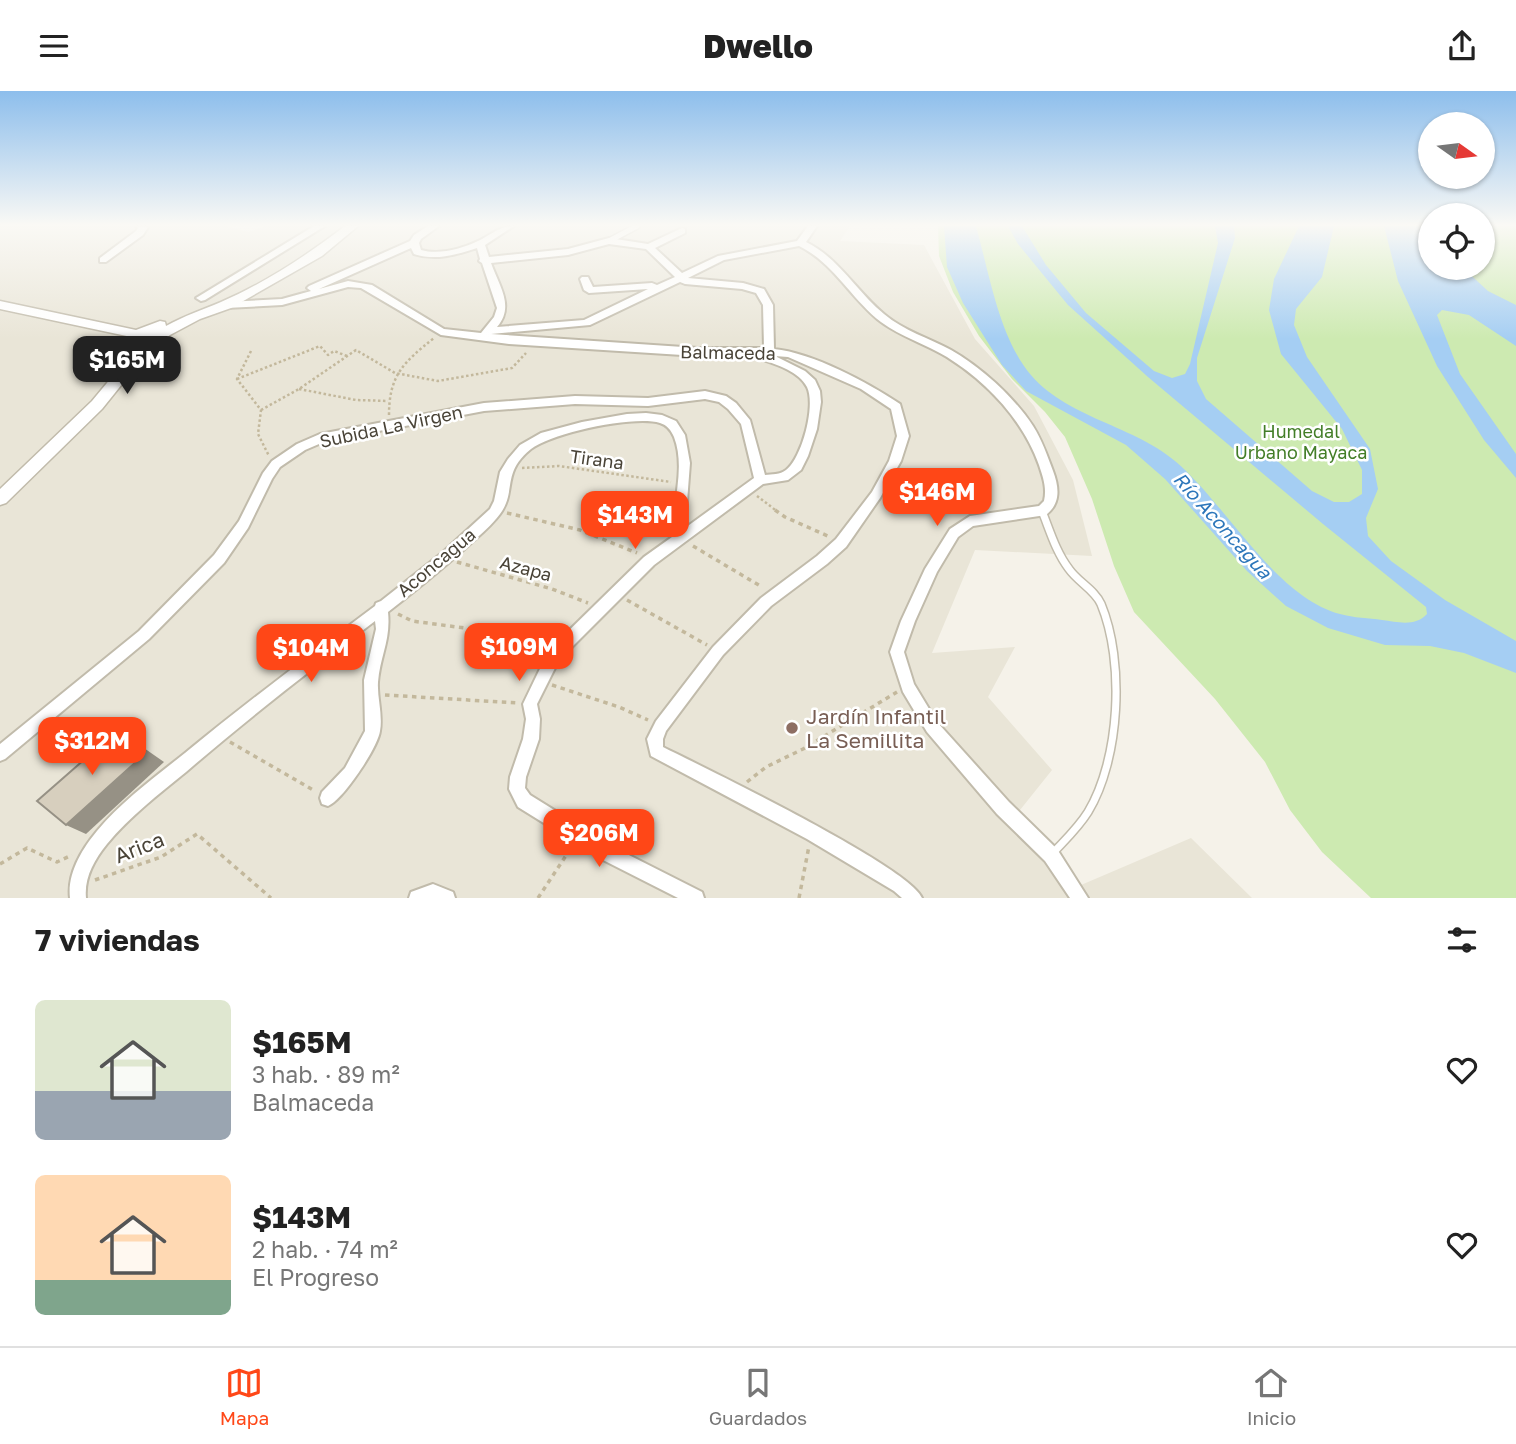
<!DOCTYPE html>
<html lang="es">
<head>
<meta charset="utf-8">
<style>
	body { margin:0; font-family:"Golos Text",sans-serif; background:#f6f6f6; color:#222; height:100vh; display:flex; flex-direction:column; font-size:26px; white-space:nowrap }
	* { box-sizing:border-box; margin:0 }
	p { font-size:23px; color:#767676 }
	.icon { flex:none; width:38px; height:38px; fill:none; stroke:currentColor; stroke-width:2; stroke-linecap:round; stroke-linejoin:round }
	.map { position:relative; height:807px; overflow:hidden }
	.sheet { display:flex; flex-direction:column; background:#fff; flex:1 }
	.sheet>* { flex:none }
	.needle { width:46px; rotate:104deg }
	.buttons { position:absolute; left:1418px; top:21px; display:grid; gap:14px }
	.buttons a { display:grid; place-items:center; width:77px; height:77px; border-radius:50%; background:#fff; box-shadow:0 2px 5px #0004; font-size:35px }
	.price { position:absolute; translate:-50% -60px; padding:0 16px; border-radius:14px; background:#ff4717; color:#fff; font-size:23px; line-height:46px; filter:drop-shadow(0 2px 4px #0008) }
	.price::after { content:''; position:absolute; left:50%; top:42px; width:21px; height:16px; margin-left:-10px; background:inherit; clip-path:polygon(0 0,100% 0,50% 100%) }
	.price.on { background:#222; color:#fff }
	ul { padding:0; list-style:none }
	li { display:flex; align-items:center; gap:21px; height:175px; padding:0 35px }
	li span { display:grid; place-items:center; flex:none; width:196px; height:140px; border-radius:10px; color:#555 }
	li>.icon { margin-inline-start:auto }
	span .icon { width:84px; height:84px; fill:#fffc; stroke-width:1 }
	li b { font-size:30px }
	h2 { display:flex; justify-content:space-between; align-items:center; height:84px; padding:0 35px; font-size:30px }
	header { display:flex; justify-content:space-between; align-items:center; height:91px; padding:0 35px; background:#fff; font-size:32px; font-weight:800 }
	.menu { display:flex; justify-content:space-around; align-items:center; height:98px; border-top:2px solid #e0e0e0; background:#fff; font-size:19px; color:#767676 }
	.menu a { display:grid; justify-items:center; gap:4px }
	.menu .on { color:#ff4717 }
	.map>svg:first-child { display:block }
</style>
</head>
<body>
<header><svg class="icon" aria-label="menu" viewBox="0 0 24 24"><path d="M4 6h16M4 12h16M4 18h16"/></svg>Dwello<svg class="icon" aria-label="share" viewBox="0 0 24 24"><path d="M12 15V3M7 8l5-5 5 5M5 13v7h14v-7"/></svg></header>
<div class="map">
<svg width="1516" height="807" viewBox="0 0 1516 807">
	<rect width="100%" height="100%" fill="#f5f2e9"/>
	<!-- residential -->
	<polygon fill="#e9e5d7" points="0,135 227,135 248,141 265,135 850,135 840,150 924,154 975,248 1034,315 1073,389 1092,465 975,459 932,562 1015,556 988,606 1052,679 1016,724 1074,797 1191,747 1252,807 0,807"/>
	<!-- green -->
	<polygon fill="#cdeab1" points="938,135 1430,135 1430,177 1482,177 1482,135 1516,135 1516,807 1371,807 1322,761 1290,719 1265,671 1215,608 1134,521 1114,475 1092,408 1065,346 1045,321 1012,288 979,245 953,201 939,165"/>
	<!-- water -->
	<g fill="#a5cef3">
		<path d="M944,135H976C988,178 998,238 1024,275C1059,326 1130,332 1175,370C1227,414 1275,506 1340,523C1354,527 1369,527 1382,529C1398,531 1415,536 1427,523L1426,516L1323,433L1148,286L1068,214L1018,153L1008,135H1022L1046,174L1086,222L1154,280L1172,287L1185,283L1190,273L1218,152L1215,135H1234L1235,147L1197,267V290L1206,308L1312,400L1334,411H1349L1362,403V379L1342,338L1281,263L1269,219L1274,188L1299,135H1334L1322,186L1296,218L1294,234L1307,266L1370,358L1378,398L1366,427L1368,445L1391,470L1445,509L1516,550V582L1464,562L1430,555L1385,554L1328,537L1286,515L1247,480L1165,388L1126,354L1026,300L1002,274L963,212L947,176Z"/>
		<polygon points="1384,135 1430,135 1430,177 1463,177 1488,200 1516,214 1516,255 1469,224 1442,219 1437,224 1460,283 1516,363 1516,387 1484,349 1437,275 1398,190"/>
	</g>
	<g fill="none" stroke-linecap="round" stroke-linejoin="round">
		<!-- service-far1 casing -->
		<g stroke="#c1bbab" stroke-width="8">
			<polyline id="service-far1" points="609,150 637,135"/>
		</g>
		<!-- service casing -->
		<g stroke="#c1bbab" stroke-width="10">
			<path id="service" d="M1042,420C1050,440 1056,461 1069,478C1078,491 1095,499 1101,513C1125,571 1120,668 1088,721C1078,737 1065,749 1053,762"/>
		</g>
		<!-- minor casing -->
		<g stroke="#c1bbab" stroke-width="4">
			<g id="minor">
				<polygon points="136,135 148,136 143,144 106,171 100,171 100,167 136,140 138,137"/>
				<polygon points="314,135 325,135 205,209 201,210 196,207"/>
				<path d="M428,135H439L421,148L419,152L421,159C439,164 461,158 478,150C491,144 499,135 514,135L485,154L489,166L568,158L609,147L648,153L682,137L685,138V142L655,157L682,182L718,165L797,150L808,135H817L806,151C839,167 856,200 884,223C904,240 929,247 951,259C981,276 1014,306 1033,335C1042,349 1047,364 1053,380C1059,396 1061,412 1046,424L973,435L958,446L937,481L915,530L904,561L914,593L937,631L1009,711L1057,758L1088,807H1070L1045,770L997,723L927,641L903,601L890,561L901,530L925,478L950,438L970,425L1039,415L1044,410C1047,397 1043,386 1039,374C1023,329 987,291 947,266C926,253 901,246 881,231C851,208 834,172 799,155L724,169L688,187L743,192L764,198L773,214L774,258C813,262 867,291 900,313L909,345L901,370L880,407L846,456L827,473L771,515L723,564L666,640L663,648V656C705,677 910,776 922,807H902L894,800L807,748L651,665L647,648L656,630L713,556L761,507L817,465L836,448L872,401L889,370L897,345L891,318L861,298L788,266L775,265L805,280L815,289L820,300L821,311L817,338L808,365L801,379L788,389L763,393L654,474L559,569L537,613L540,628L539,648L526,686L525,697L530,704L617,758L702,801L704,807H678L605,770L518,716L509,698L510,686L523,648L526,628L523,613L549,559L644,466L672,446C672,414 686,377 674,346C671,339 667,334 660,332C634,324 552,342 531,358C501,382 517,400 500,423C492,434 480,444 470,453C444,477 416,499 388,521C391,549 380,565 378,591C377,607 383,624 380,640C378,656 343,709 328,715L322,713L320,707L322,701L345,677L365,640L364,589L376,538L375,530C311,579 247,628 186,681C159,703 129,726 107,753C94,769 84,787 86,807H70C67,783 82,758 97,740C122,710 155,686 185,662C247,611 311,563 375,515L376,512L381,510L443,461L490,418L494,410L500,381L508,368L520,354L541,342L582,331L627,323L646,322L662,324L676,330L685,344L690,372L685,437L754,387L741,333L728,318L719,311L705,308L648,315L575,313L484,320L326,350L305,359L280,376L272,388L248,437L224,472L149,548L5,668L0,670V653L139,540L214,464L239,430L263,382L272,370L297,353L320,343L484,312L575,305L648,307L705,300L726,305L736,312L750,329L765,384C772,383 780,384 786,379C802,367 816,314 807,296C799,280 775,273 760,268L759,265H698L509,253L441,244L361,197L348,196L282,214L226,217L221,214L226,211L282,208L311,200L307,197L309,195L410,150L414,144ZM609,153L646,158L675,186L657,194L652,192L593,196L588,186H582L580,188L584,199L589,202L648,198L584,229L497,236C515,215 499,195 491,172L568,164ZM411,157L414,163C436,170 455,164 477,157L480,168L479,170L482,172L497,217L494,226L481,242L444,238L372,194L348,190L319,198ZM680,191L685,193L742,198L756,202L763,214L764,257H698L491,243L590,234Z"/>
				<polygon points="433,793 453,801 455,807 409,807 411,801"/>
			</g>
		</g>
		<!-- tertiary casing -->
		<g stroke="#c1bbab" stroke-width="3">
			<path id="tertiary" d="M345,135H358L322,165L231,217L200,228L170,244L151,257L102,318L6,412L0,414V398L92,310L141,251L150,245L136,247L0,218V210L136,239L160,230L165,231L166,235C184,225 202,219 221,211C263,193 309,163 345,135Z"/>
		</g>
		<!-- path-far1 -->
		<g stroke="#c3b89c" stroke-width="2.5" stroke-dasharray="2.5 2.5" stroke-linecap="butt">
			<polyline points="251,260 237,288 261,319 258,343 269,365"/>
			<polyline points="237,288 320,255 328,264 334,260 347,265"/>
			<polyline points="299,298 356,309 388,310"/>
			<polyline points="261,319 299,298 356,259 395,282 438,290 512,277 526,262"/>
			<path d="M389,324C389,284 404,271 434,247"/>
			<polyline points="522,377 559,375 671,391"/>
			<polyline points="757,405 778,421"/>
		</g>
		<!-- path -->
		<g stroke="#c3b89c" stroke-width="3.5" stroke-dasharray="4.5 4.5" stroke-linecap="butt">
			<polyline points="775,419 785,426 830,446"/>
			<polyline points="507,422 580,439 637,462"/>
			<polyline points="693,455 762,496"/>
			<polyline points="457,471 552,498 588,512"/>
			<polyline points="627,509 707,554"/>
			<polyline points="398,523 412,530 472,538 544,557"/>
			<polyline points="552,594 619,616 648,629"/>
			<polyline points="385,604 518,612"/>
			<polyline points="230,651 315,700"/>
			<polyline points="747,691 766,676 803,658 897,601"/>
			<polyline points="0,773 27,757 57,771 72,764"/>
			<polyline points="95,789 161,766 197,743 271,807"/>
			<polyline points="538,807 571,757"/>
			<polyline points="799,807 809,755"/>
		</g>
		<!-- service-far1 -->
		<use href="#service-far1" stroke="#fff" stroke-width="5"/>
		<!-- service -->
		<use href="#service" stroke="#fff" stroke-width="7"/>
		<!-- minor -->
		<use href="#minor" fill="#fff" fill-rule="evenodd"/>
		<!-- tertiary -->
		<use href="#tertiary" fill="#fff" fill-rule="evenodd"/>
	</g>
	<!-- shaded-wall -->
	<polygon fill="#969185" points="118,639 164,671 86,743 66,734"/>
	<!-- building -->
	<polygon fill="#d7cfbe" stroke="#969185" stroke-width="2" points="118,639 147,661 66,734 37,710"/>
	<!-- sky -->
	<linearGradient id="sky" x2="0" y2="1"><stop stop-color="#8dbeec"/><stop offset="0.54" stop-color="#faf9f5"/><stop offset="1" stop-color="#faf9f5" stop-opacity="0"/></linearGradient>
	<rect width="1516" height="248" fill="url(#sky)"/>
	<!-- markers -->
	<circle fill="#8d6e63" stroke="#fff" stroke-width="2.5" cx="792" cy="637" r="7"/>
	<g text-anchor="middle" dominant-baseline="central" stroke-width="5" stroke-linejoin="round" paint-order="stroke">
		<!-- street labels -->
		<g font-size="18" fill="#494337" stroke="#fff">
			<text transform="translate(728 261) rotate(1)">Balmaceda</text>
			<text transform="translate(391 335) rotate(-12)">Subida La Virgen</text>
			<text transform="translate(597 368) rotate(8)">Tirana</text>
			<text transform="translate(436 471) rotate(-40)">Aconcagua</text>
			<text transform="translate(526 477) rotate(15)">Azapa</text>
		</g>
		<!-- park labels -->
		<g font-size="18" fill="#437e28" stroke="#fff">
			<text x="1301" y="340">Humedal<tspan x="1301" dy="21">Urbano Mayaca</tspan></text>
		</g>
		<!-- water labels -->
		<g font-size="19" font-style="italic" fill="#2c76ba" stroke="#fff">
			<text transform="translate(1223 434) rotate(48)">Río Aconcagua</text>
		</g>
		<!-- near-education labels -->
		<g font-size="21" fill="#785e54" stroke="#fff" text-anchor="start">
			<text x="806" y="625">Jardín Infantil<tspan x="806" dy="24">La Semillita</tspan></text>
		</g>
		<!-- near-street labels -->
		<g font-size="21" fill="#494337" stroke="#fff">
			<text transform="translate(139 756) rotate(-21)">Arica</text>
		</g>
	</g>
</svg>
<div class="buttons">
<a><svg class="needle" viewBox="-14 -14 28 28"><path d="M0-13l5 13h-10z" fill="#e53935"/><path d="M0 13l5-13h-10z" fill="#767676"/></svg></a>
<a><svg class="icon" aria-label="locate" viewBox="0 0 24 24"><circle cx="12" cy="12" r="6"/><path d="M12 2v4M12 18v4M2 12h4M18 12h4"/></svg></a>
</div>
<b class="price on" style="left:127px;top:305px">$165M</b>
<b class="price" style="left:937px;top:437px">$146M</b>
<b class="price" style="left:635px;top:460px">$143M</b>
<b class="price" style="left:519px;top:592px">$109M</b>
<b class="price" style="left:311px;top:593px">$104M</b>
<b class="price" style="left:92px;top:686px">$312M</b>
<b class="price" style="left:599px;top:778px">$206M</b>
</div>
<section class="sheet">
<h2>7 viviendas<svg class="icon" aria-label="filters" viewBox="0 0 24 24"><path d="M4 7h16M4 17h16"/><circle cx="9" cy="7" r="2"/><circle cx="15" cy="17" r="2"/></svg></h2>
<ul>
<li><span style="background:linear-gradient(#dfe7d0 65%,#9aa5b1 0)"><svg class="icon" aria-label="home" viewBox="0 0 24 24"><path d="M3 11l9-7 9 7M6 9v11h12V9"/></svg></span><div><b>$165M</b><p>3 hab. · 89 m²</p><p>Balmaceda</p></div><svg class="icon" aria-label="heart" viewBox="0 0 24 24"><path d="M12 20l-8-8c-3-5 5-10 8-4 3-6 11-1 8 4z"/></svg></li>
<li><span style="background:linear-gradient(#ffd9b3 75%,#7fa58c 0)"><svg class="icon" aria-label="home" viewBox="0 0 24 24"><path d="M3 11l9-7 9 7M6 9v11h12V9"/></svg></span><div><b>$143M</b><p>2 hab. · 74 m²</p><p>El Progreso</p></div><svg class="icon" aria-label="heart" viewBox="0 0 24 24"><path d="M12 20l-8-8c-3-5 5-10 8-4 3-6 11-1 8 4z"/></svg></li>
</ul>
</section>
<nav class="menu">
<a class="on"><svg class="icon" aria-label="map" viewBox="0 0 24 24"><path d="M3 6l6-2 6 2 6-2v14l-6 2-6-2-6 2zM9 4v14M15 6v14"/></svg>Mapa</a>
<a><svg class="icon" aria-label="saved" viewBox="0 0 24 24"><path d="M7 4h10v16l-5-4-5 4z"/></svg>Guardados</a>
<a><svg class="icon" aria-label="home" viewBox="0 0 24 24"><path d="M3 11l9-7 9 7M6 9v11h12V9"/></svg>Inicio</a>
</nav>
</body>
</html>
